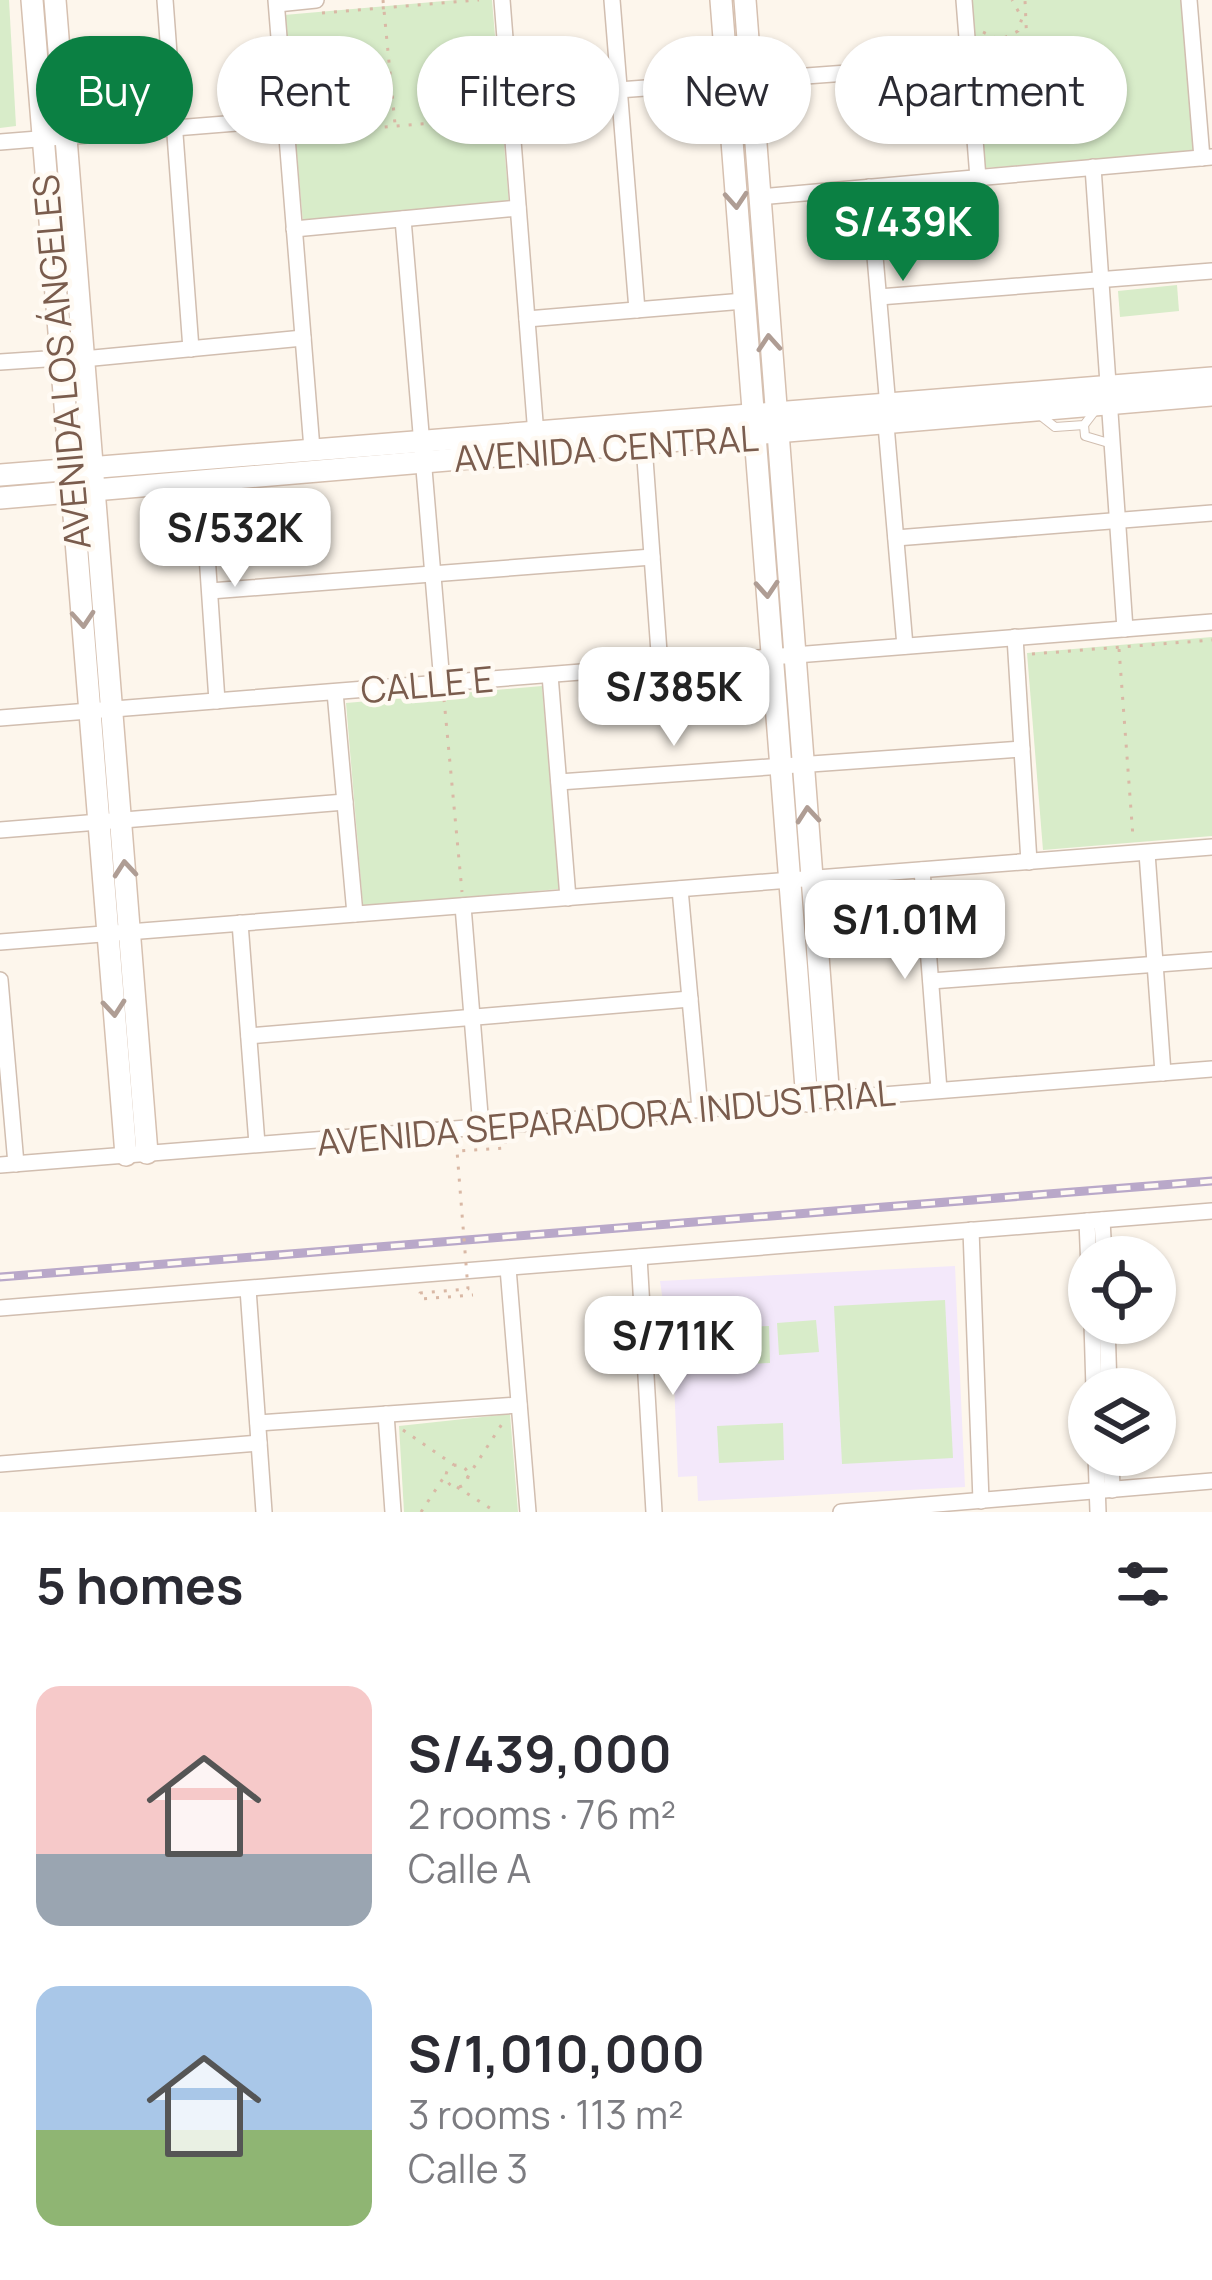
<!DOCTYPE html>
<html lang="en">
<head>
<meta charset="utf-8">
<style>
	body { margin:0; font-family:Manrope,sans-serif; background:#f7f7f7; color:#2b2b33; height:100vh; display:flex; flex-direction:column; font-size:45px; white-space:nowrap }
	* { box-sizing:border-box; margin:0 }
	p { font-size:39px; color:#7c7c81 }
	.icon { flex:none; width:66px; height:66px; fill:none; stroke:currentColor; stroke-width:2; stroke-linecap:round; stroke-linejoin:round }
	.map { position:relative; height:1512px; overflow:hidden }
	.panel { display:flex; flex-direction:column; background:#fff; flex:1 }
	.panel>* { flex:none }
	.top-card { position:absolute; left:36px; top:36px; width:1140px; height:108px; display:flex; gap:24px }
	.buttons { position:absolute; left:1068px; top:1236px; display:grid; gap:24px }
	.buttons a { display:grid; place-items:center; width:108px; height:108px; border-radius:50%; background:#fff; box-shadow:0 3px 9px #0004; font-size:60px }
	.price { position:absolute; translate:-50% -102px; padding:0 27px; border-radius:24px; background:#fff; color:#222; font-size:39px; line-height:78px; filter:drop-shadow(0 3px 6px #0008) }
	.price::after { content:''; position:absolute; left:50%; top:72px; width:36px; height:27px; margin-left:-18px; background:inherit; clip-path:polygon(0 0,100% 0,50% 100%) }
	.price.current { background:#0b8043; color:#fff }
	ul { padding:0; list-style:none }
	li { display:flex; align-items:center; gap:36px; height:300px; padding:0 36px }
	li span { display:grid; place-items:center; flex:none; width:336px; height:240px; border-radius:24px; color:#555 }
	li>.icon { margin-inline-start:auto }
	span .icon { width:144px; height:144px; fill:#fffc; stroke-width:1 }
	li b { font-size:51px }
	h2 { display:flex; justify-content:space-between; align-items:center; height:144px; padding:0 36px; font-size:51px }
	.tag { padding:0 42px; border-radius:54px; background:#fff; box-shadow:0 3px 9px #0004; font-size:42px; line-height:108px }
	.tag.current { background:#0b8043; color:#fff }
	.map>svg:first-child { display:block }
</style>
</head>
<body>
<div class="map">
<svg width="1212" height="1512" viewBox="0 0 1212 1512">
	<rect width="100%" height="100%" fill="#fdf6ec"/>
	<!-- education -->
	<polygon fill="#f3e8fa" points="955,1266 965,1487 698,1501 697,1476 678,1477 674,1382 665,1381 667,1330 660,1281"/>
	<!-- green -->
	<g fill="#d8ecc9">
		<polygon points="0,0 9,0 16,126 0,128"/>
		<polygon points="456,0 492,0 509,203 303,222 284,15"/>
		<polygon points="972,0 1182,0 1194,152 984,168"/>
		<polygon points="1177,285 1179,311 1120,317 1118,291"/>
		<polygon points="1212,637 1212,836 1043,850 1027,653"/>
		<polygon points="542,686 559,889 363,906 346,703"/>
		<polygon points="945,1300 953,1458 842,1464 834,1306"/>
		<polygon points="816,1320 819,1352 779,1355 777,1323"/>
		<polygon points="769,1326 770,1363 705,1366 703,1329"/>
		<polygon points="510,1414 518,1512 404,1512 399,1426"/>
		<polygon points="783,1423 784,1460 719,1463 717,1426"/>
	</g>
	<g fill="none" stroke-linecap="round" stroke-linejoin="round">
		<!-- lane casing -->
		<g stroke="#d1beb0" stroke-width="10">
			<g id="lane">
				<polyline points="1041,416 1055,427 1084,425 1094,412"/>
				<polyline points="1084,425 1085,436 1112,444"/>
			</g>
		</g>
		<!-- street casing -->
		<g stroke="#d1beb0" stroke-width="18">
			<g id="street">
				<polyline points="165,0 191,349"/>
				<polyline points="276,0 312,449"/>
				<polyline points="502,0 536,435"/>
				<polyline points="612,0 637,310"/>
				<polyline points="964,0 978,178"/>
				<polyline points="1189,0 1202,158"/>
				<polyline points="277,4 316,0"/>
				<polyline points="510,98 969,64"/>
				<polyline points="0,142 286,119"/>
				<polyline points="1093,167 1125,629"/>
				<polyline points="869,187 888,407"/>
				<polyline points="759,197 1212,157"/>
				<polyline points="403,219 442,683"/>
				<polyline points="294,229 518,208"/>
				<polyline points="879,297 1212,271"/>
				<polyline points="527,319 744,301"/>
				<polyline points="83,359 303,338"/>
				<polyline points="0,362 61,358"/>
				<polyline points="886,425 905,646"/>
				<polyline points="644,445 660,666"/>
				<polyline points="202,482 217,701"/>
				<polyline points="896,538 1212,513"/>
				<polyline points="210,591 652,557"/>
				<polyline points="1015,637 1029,862"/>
				<polyline points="550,675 568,898"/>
				<polyline points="335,692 355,914"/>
				<polyline points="0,718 1212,622"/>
				<polyline points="559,782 1022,749"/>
				<polyline points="0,830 345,802"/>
				<polyline points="1147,853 1163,1073"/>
				<polyline points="922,870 939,1090"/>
				<polyline points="680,889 700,1109"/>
				<polyline points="463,906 481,1127"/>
				<polyline points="240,923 257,1144"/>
				<polyline points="0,942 1212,847"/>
				<polyline points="0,980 16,1164"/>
				<polyline points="931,981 1212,960"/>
				<polyline points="249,1036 690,999"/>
				<polyline points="0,1165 1212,1069"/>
				<polyline points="1102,1220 1104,1257"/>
				<polyline points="1087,1221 1089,1269"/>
				<polyline points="971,1230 981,1501"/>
				<polyline points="639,1257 654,1512"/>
				<polyline points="508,1268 528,1512"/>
				<polyline points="248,1289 264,1512"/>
				<polyline points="0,1308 1212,1211"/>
				<polyline points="1092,1323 1094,1389"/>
				<polyline points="1107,1323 1109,1389"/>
				<polyline points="386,1414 393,1512"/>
				<polyline points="258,1423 519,1405"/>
				<polyline points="1096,1455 1098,1512"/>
				<polyline points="1111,1455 1112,1490"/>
				<polyline points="0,1464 259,1443"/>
				<polyline points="841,1512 1212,1481"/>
			</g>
		</g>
		<!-- secondary casing -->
		<g stroke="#d6c0b0" stroke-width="24">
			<g id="secondary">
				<polyline points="32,0 126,1155"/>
				<polyline points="55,0 147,1153"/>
				<polyline points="721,0 807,1101"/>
				<polyline points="745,0 829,1100"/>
				<polyline points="0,475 1212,378"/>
				<polyline points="0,498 1212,395"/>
			</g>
		</g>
		<!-- path -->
		<g stroke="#d9b8a5" stroke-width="3" stroke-dasharray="3 9" stroke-linecap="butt">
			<polyline points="383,0 395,124"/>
			<polyline points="322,13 479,0"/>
			<polyline points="983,32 1000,40 1018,31 1022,18 1012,0"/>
			<polyline points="985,49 1027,46 1025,0"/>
			<polyline points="301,134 494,118"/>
			<polyline points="1119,649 1133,837"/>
			<polyline points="1032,654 1212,640"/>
			<polyline points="444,699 462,892"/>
			<polyline points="403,1430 454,1465"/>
			<circle cx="457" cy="1476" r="11"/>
			<polyline points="467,1478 502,1424"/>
			<polyline points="457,1487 496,1512"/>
			<polyline points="421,1512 444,1477"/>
		</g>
		<!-- lane -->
		<use href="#lane" stroke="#fff" stroke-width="8"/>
		<!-- street -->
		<use href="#street" stroke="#fff" stroke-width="15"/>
		<!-- secondary -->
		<use href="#secondary" stroke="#fff" stroke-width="21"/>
		<!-- rail casing -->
		<g stroke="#b9a8c9" stroke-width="9">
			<polyline id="rail" points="0,1277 1212,1181"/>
		</g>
		<!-- rail -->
		<use href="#rail" stroke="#fffaf3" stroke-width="4.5" stroke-dasharray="14" stroke-linecap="butt"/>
		<!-- path-bridge -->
		<polyline stroke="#d9b8a5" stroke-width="3" stroke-dasharray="3 9" stroke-linecap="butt" points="458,1143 505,1140 506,1148 457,1151 468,1289 420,1293 421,1299 473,1295"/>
	</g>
	<!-- one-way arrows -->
	<defs><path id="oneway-chevron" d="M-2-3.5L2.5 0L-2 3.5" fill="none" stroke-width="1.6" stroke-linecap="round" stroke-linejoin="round" transform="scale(3)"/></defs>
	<g stroke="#af9d94">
		<use href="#oneway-chevron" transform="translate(736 200) rotate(86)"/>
		<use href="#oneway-chevron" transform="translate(769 343) rotate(-94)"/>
		<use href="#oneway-chevron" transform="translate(767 589) rotate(86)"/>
		<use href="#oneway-chevron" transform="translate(83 619) rotate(86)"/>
		<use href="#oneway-chevron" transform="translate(808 815) rotate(-95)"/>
		<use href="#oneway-chevron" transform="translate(125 869) rotate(-95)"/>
		<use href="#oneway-chevron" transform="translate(114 1008) rotate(85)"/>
	</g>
	<g text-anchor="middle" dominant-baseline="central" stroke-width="9" stroke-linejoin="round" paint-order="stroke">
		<!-- street labels -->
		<g font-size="36" fill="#7a5c4d" stroke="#fffaf3">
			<text transform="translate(61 362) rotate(-95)">AVENIDA LOS ÁNGELES</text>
			<text transform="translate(606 448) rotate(-4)">AVENIDA CENTRAL</text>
			<text transform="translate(427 684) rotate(-5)">CALLE E</text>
			<text transform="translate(606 1117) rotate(-5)">AVENIDA SEPARADORA INDUSTRIAL</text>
		</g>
	</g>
</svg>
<div class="buttons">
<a><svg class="icon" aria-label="locate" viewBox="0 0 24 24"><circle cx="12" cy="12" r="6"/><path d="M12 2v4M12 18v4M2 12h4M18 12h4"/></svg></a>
<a><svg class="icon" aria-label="layers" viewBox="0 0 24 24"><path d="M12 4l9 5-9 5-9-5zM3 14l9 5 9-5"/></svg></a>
</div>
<b class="price current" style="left:903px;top:284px">S/439K</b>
<b class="price" style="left:235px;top:590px">S/532K</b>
<b class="price" style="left:674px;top:749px">S/385K</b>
<b class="price" style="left:905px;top:982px">S/1.01M</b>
<b class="price" style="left:673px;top:1398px">S/711K</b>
<div class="top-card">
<a class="tag current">Buy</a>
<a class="tag">Rent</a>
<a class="tag">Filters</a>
<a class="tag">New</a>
<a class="tag">Apartment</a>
</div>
</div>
<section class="panel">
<h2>5 homes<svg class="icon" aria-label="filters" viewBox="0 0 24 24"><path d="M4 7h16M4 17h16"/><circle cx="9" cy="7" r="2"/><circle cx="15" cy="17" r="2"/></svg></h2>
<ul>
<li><span style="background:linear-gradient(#f6c9c9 70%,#9aa5b1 0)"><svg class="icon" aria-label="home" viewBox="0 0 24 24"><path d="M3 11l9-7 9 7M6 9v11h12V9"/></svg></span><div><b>S/439,000</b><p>2 rooms · 76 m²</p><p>Calle A</p></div></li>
<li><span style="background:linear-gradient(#a9c7e8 60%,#8fb573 0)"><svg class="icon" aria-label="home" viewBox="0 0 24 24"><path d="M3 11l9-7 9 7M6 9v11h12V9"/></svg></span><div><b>S/1,010,000</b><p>3 rooms · 113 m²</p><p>Calle 3</p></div></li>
</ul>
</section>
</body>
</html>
